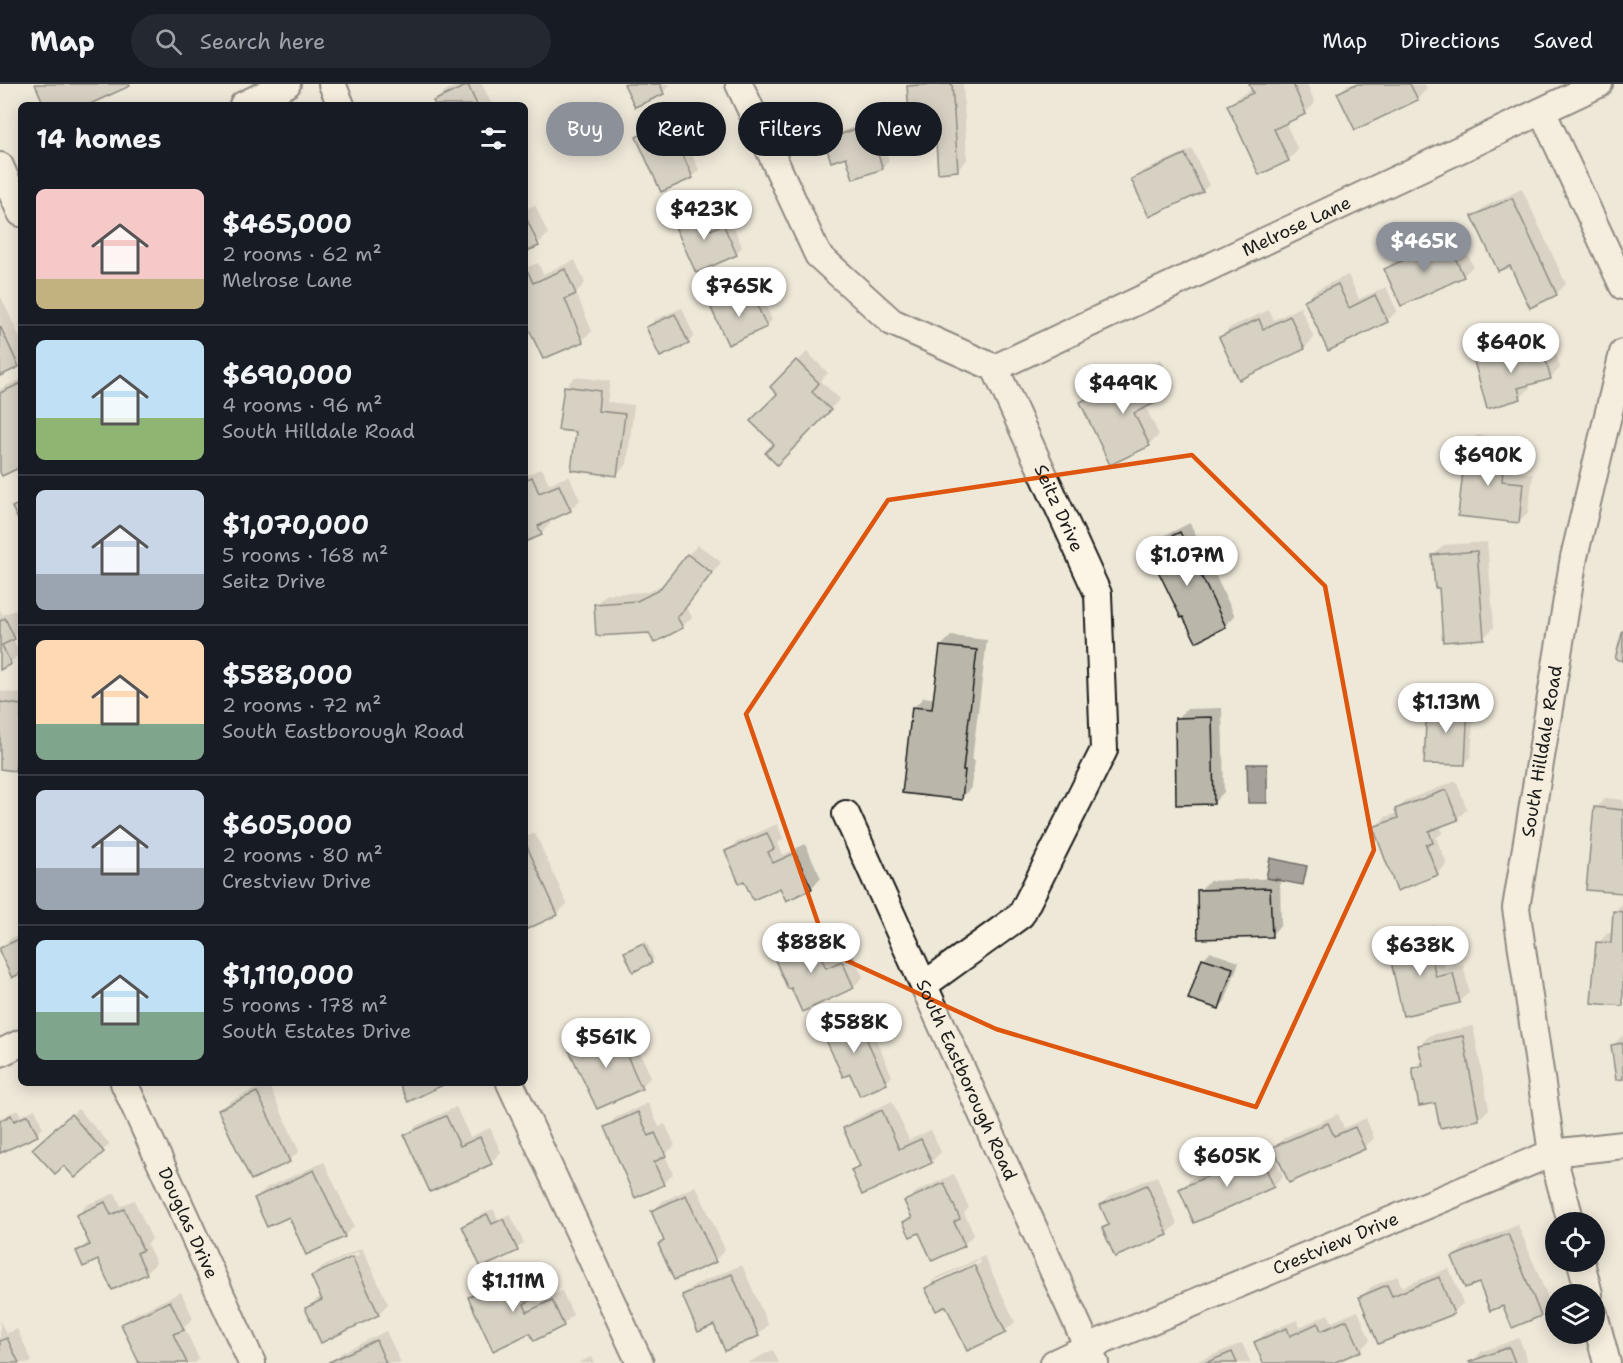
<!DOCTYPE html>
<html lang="en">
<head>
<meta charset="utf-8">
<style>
	body { margin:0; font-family:"Shantell Sans",sans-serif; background:#242831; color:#f1f3f6; height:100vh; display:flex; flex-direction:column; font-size:22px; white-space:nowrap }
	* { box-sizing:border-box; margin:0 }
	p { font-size:20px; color:#9ea1a6 }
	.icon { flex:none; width:33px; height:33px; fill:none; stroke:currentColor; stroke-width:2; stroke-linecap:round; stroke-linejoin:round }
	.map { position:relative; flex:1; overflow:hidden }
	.sheet { position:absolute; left:18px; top:18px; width:510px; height:984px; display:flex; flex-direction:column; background:#171b24; border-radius:9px; box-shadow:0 3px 15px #0003 }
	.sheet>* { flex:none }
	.banner { position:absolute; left:546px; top:18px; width:570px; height:54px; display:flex; gap:12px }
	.buttons { position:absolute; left:1545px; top:1128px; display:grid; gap:12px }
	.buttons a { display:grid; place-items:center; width:60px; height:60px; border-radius:50%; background:#171b24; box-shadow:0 3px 15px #0003; font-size:30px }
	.price { position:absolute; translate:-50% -51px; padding:0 14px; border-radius:21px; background:#fff; color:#222; font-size:20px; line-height:39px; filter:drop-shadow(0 2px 3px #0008) }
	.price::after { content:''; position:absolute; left:50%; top:36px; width:18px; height:14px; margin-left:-9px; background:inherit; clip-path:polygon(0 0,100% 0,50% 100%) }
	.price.on { background:#8c9099; color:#fff }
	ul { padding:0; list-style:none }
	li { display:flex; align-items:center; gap:18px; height:150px; padding:0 18px }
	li+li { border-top:2px solid #363941 }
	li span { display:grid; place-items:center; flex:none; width:168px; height:120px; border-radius:9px; color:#555 }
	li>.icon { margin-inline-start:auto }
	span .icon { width:72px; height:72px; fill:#fffc; stroke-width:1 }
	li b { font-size:26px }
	h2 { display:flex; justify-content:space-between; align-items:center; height:72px; padding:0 18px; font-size:26px }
	.tag { padding:0 21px; border-radius:27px; background:#171b24; box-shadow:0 3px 15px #0003; font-size:21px; line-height:54px }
	.tag.on { background:#8c9099; color:#fff }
	header { display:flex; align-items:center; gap:36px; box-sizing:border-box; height:84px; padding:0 30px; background:#171b24; border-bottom:2px solid #363941 }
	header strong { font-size:28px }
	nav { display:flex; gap:33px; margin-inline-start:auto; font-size:21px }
	.search { width:420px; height:54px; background:#242831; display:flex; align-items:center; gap:15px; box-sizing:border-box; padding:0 21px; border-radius:33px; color:#9ea1a6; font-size:22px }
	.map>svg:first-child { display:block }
</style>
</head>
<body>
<header>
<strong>Map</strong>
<div class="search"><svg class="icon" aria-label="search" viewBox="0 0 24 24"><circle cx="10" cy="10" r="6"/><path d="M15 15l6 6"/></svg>Search here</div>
<nav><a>Map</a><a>Directions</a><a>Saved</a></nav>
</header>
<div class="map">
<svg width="1623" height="1279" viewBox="0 0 1623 1279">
	<rect width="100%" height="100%" fill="#eee8d9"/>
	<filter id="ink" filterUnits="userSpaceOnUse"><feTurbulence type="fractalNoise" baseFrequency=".0167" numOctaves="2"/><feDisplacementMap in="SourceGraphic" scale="12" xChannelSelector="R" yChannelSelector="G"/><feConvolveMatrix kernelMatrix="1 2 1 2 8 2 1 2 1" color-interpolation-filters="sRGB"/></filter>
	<g filter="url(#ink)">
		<!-- water -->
		<g fill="#a7a299" stroke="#6f6c67" stroke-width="1.5">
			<polygon points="1247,680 1267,680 1267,719 1248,719"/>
			<polygon points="1270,774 1307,782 1303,801 1266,794"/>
		</g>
		<!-- shadow -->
		<g fill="#0003" fill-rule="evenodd">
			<polygon points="460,0 482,0 492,21 437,21 435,17 445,7"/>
			<polygon points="626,0 669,0 670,2 663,8"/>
			<polygon points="911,0 963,0 967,76 957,86 937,57 909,2"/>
			<polygon points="1250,0 1307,0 1315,19 1305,29 1285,38 1298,66 1288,76 1229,21 1239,12 1253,5"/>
			<polygon points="1348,0 1425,0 1427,5 1417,15 1339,9"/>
			<polygon points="675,33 699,86 693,92 662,106 638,54 645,47"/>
			<polygon points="875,36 889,77 882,84 847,71 825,56 832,50"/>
			<polygon points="1192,65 1209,101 1202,107 1133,95 1139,89"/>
			<polygon points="1522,105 1566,200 1556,210 1531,222 1511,180 1474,133 1484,123"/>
			<polygon points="708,120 717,141 730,135 742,163 736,170 675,138 681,132"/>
			<polygon points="535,121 548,150 538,160 525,166 525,125"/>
			<polygon points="1457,147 1473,182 1463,192 1386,185 1396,175"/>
			<polygon points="575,176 585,199 576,209 592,247 582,257 525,235 525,184 538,179 543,190"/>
			<polygon points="1348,191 1359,215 1386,203 1397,227 1387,237 1306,216 1316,206"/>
			<polygon points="757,201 772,236 766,242 713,224 720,218"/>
			<polygon points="0,211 21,256 21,280 0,291"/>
			<polygon points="1300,223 1314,254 1304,264 1221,253 1231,243 1269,226 1274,236"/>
			<polygon points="682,224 694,252 688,259 648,243 654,236"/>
			<polygon points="1551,250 1560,284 1550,294 1529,300 1530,304 1520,314 1476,278 1486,268"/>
			<polygon points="807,268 828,289 820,297 840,315 777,378 776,360 779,310 772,303"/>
			<polygon points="1161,275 1175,303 1165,313 1145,322 1159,351 1149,360 1111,379 1082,319 1092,309"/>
			<polygon points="575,293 610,297 607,318 634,321 627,380 617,390 578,347 565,303"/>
			<polygon points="21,295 21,381 0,385 0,305"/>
			<polygon points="1477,351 1514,355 1511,387 1533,390 1528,428 1518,438 1467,361"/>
			<polygon points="542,384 549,400 569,392 580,416 570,426 549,435 551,439 541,449 525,457 525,392"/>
			<polygon points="1190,439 1235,532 1225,542 1149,464 1159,454"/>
			<polygon points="1487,458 1494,543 1484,553 1440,503 1434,471 1444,461"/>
			<polygon points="698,461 721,478 686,523 692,533 682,543 650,548 596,520 606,510 648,508 667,498 688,471"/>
			<polygon points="0,526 3,531 15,526 21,538 21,547 13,555 20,569 10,579 0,584"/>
			<polygon points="951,552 987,556 972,676 975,677 971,704 961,714 914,623 924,613 935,615 941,562"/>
			<polygon points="0,607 21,610 21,679 15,685 0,683"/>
			<polygon points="1434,613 1474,614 1471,673 1465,680 1428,620"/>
			<polygon points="1222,624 1224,708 1214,718 1177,635 1187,625"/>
			<polygon points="1456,697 1467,725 1457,735 1440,742 1443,748 1436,754 1447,780 1437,790 1375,743 1385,733 1398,729 1397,726 1407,716"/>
			<polygon points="1606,714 1623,716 1623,808 1596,724"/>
			<polygon points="777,740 783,754 778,759 783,771 805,760 821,794 811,804 781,802 745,795 727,768 737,758"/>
			<polygon points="535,749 567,820 557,830 525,844 525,753"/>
			<polygon points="1280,794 1281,841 1271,851 1199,807 1209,797"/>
			<polygon points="1623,819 1623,920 1598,859 1608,849 1613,849 1614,828"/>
			<polygon points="1436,841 1445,884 1463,880 1469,908 1459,918 1389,860 1399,850"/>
			<polygon points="821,842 836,875 852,868 863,893 853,903 791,902 773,869 783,859"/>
			<polygon points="21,850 21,888 0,865 10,855"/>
			<polygon points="646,857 654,875 651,878 625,868 628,865"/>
			<polygon points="1210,868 1239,878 1225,917 1219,924 1203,875"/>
			<polygon points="862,924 892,992 886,999 823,945 830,939"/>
			<polygon points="625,936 651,993 641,1003 571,966 581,956"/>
			<polygon points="1473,942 1489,1025 1479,1035 1436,1017 1413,985 1423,975 1420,961 1430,951"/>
			<polygon points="1623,951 1623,994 1613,961"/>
			<polygon points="268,999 299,1067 289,1077 220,1027 230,1017"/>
			<polygon points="892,1017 909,1056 931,1046 941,1068 931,1078 853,1087 860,1080 845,1044 855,1035"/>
			<polygon points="648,1019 659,1043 665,1040 675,1061 665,1071 673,1090 663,1100 606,1044 615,1034"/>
			<polygon points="456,1023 470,1053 490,1044 501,1068 491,1078 406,1052 416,1042"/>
			<polygon points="35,1025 43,1044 37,1050 0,1067 0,1034 18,1026 21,1032"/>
			<polygon points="78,1025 110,1060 75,1092 64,1079 41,1058"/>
			<polygon points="1338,1030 1344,1044 1366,1034 1374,1054 1364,1064 1275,1063 1285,1053"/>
			<polygon points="1269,1060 1283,1092 1273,1102 1181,1105 1191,1095"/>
			<polygon points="324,1078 354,1142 344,1152 289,1131 256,1114 266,1104"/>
			<polygon points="954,1090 969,1124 964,1129 974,1150 964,1160 905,1139 912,1131 906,1118 916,1108"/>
			<polygon points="1157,1092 1177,1140 1167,1150 1104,1145 1109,1139 1101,1121 1111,1111"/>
			<polygon points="696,1102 725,1166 715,1176 659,1160 665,1154 653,1127 663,1117"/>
			<polygon points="115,1109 121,1122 134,1116 152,1155 147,1160 156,1179 146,1189 78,1168 89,1157 77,1131 87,1121"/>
			<polygon points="493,1125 498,1135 510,1130 524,1159 517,1165 463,1142 470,1136"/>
			<polygon points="1518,1141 1551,1221 1541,1231 1504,1220 1454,1173 1464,1163"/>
			<path d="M362,1164L388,1220L378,1230L307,1225L317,1215L322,1212L312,1193L322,1183ZM358,1168L359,1171L322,1188V1185Z"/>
			<path d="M984,1172L1015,1238L1005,1247L946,1220L926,1204L936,1194ZM980,1176L981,1179L936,1200V1196Z"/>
			<polygon points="532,1178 544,1203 535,1213 538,1219 562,1207 573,1231 563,1241 531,1247 469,1214 479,1204"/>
			<polygon points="742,1181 768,1241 758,1251 715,1239 684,1211 694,1201"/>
			<polygon points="1449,1184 1463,1219 1453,1229 1361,1213 1371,1203 1397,1192 1402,1203"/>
			<polygon points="181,1208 193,1234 184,1243 199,1275 195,1279 141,1279 123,1241 133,1231"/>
			<polygon points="1358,1227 1370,1256 1360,1266 1329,1279 1265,1279 1256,1258 1266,1249 1297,1236 1300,1243 1328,1230 1332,1238"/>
			<polygon points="0,1237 6,1250 17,1245 32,1277 30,1279 0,1279"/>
			<polygon points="386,1247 401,1279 331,1279 341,1269"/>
			<polygon points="1519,1254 1528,1279 1471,1279 1481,1268"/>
			<polygon points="1242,1259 1251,1279 1193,1279"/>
			<polygon points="773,1266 779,1279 747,1279"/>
			<polygon points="591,1273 594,1279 578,1279"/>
		</g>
		<!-- building -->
		<g fill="#bab6aa" stroke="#1c1c1c" stroke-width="1.5">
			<polygon points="35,0 129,0 130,2 90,20 91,21 44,21"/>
			<polygon points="624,0 660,0 664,10 635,23"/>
			<polygon points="933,0 952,0 958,87 938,89 936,58 911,60 907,2"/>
			<polygon points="1249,0 1293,0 1306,30 1274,45 1289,77 1259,91 1227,21 1253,9"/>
			<polygon points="1356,0 1410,0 1418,16 1355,46 1337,9"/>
			<polygon points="468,1 477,21 435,21 433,17"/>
			<polygon points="669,39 693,94 661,108 636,53"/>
			<polygon points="868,41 883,85 853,95 846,73 831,78 824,56"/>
			<polygon points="1185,70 1203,108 1149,133 1131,95"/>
			<polygon points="1512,114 1557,211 1530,224 1510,182 1498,187 1472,132"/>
			<polygon points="701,125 711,146 723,140 737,171 696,189 673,138"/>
			<polygon points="525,131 539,162 525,168"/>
			<polygon points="1447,156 1464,193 1401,222 1384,185"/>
			<polygon points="565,185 576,210 565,215 583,258 543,275 525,237 525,189 528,188 533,199"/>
			<polygon points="1338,200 1349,224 1375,211 1388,238 1328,267 1304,216"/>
			<polygon points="750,206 767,243 728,261 711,224"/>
			<polygon points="675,230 689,260 660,273 646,243"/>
			<polygon points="1290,232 1305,265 1239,296 1219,253 1259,235 1263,245"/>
			<polygon points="0,242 19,283 0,292"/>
			<polygon points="1541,259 1551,295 1518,304 1521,315 1487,325 1474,277"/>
			<polygon points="796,276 819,299 812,308 831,326 777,381 765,369 774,360 750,337 777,310 770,303"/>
			<polygon points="1151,284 1166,314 1134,329 1150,362 1110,381 1080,318"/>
			<polygon points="21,299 21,383 2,392 0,388 0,309"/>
			<polygon points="564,302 600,307 598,327 625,330 617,392 571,386 576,348 558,346"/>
			<polygon points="1466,360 1505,365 1502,397 1523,399 1519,439 1458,432"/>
			<polygon points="532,393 539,409 559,401 571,427 538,442 542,451 525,458 525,396"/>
			<polygon points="21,419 21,442 12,423"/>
			<polygon points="1180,448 1226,543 1196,558 1183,533 1181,534 1147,464"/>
			<polygon points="1477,467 1484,555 1443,558 1439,504 1435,504 1432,471"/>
			<polygon points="687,470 712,489 680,531 677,533 683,544 654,559 649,549 596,552 594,520 637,517 659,506"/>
			<polygon points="5,534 15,555 2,561 11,580 0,586 0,537"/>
			<polygon points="1623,546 1623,577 1615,575"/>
			<polygon points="940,562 977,566 963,686 965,686 962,716 902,709 912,623 932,625"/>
			<polygon points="0,618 21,621 21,640 15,687 0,685"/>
			<polygon points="1427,619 1468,620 1465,681 1424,680"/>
			<polygon points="1212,633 1214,720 1176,721 1175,634"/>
			<polygon points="1446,706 1458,736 1429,747 1433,759 1426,761 1438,791 1397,807 1373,743 1398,734 1395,725"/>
			<polygon points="1594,723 1623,726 1623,809 1586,806"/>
			<polygon points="767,749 774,765 768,768 773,779 795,769 812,805 786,817 780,804 753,816 744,797 739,799 725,767"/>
			<polygon points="525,758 558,831 525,846"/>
			<polygon points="1270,804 1272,853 1198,855 1197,806"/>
			<polygon points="1613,827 1623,828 1623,922 1591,919 1596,858 1611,859"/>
			<polygon points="1426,850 1436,893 1453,889 1460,919 1403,932 1387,859"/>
			<polygon points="811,851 826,884 842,877 854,904 802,928 791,904 788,905 772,869"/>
			<polygon points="21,854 21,889 12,894 0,869 0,864"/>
			<polygon points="643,859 652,879 633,888 624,868"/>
			<polygon points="1202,874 1233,884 1219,925 1188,915"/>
			<polygon points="855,930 887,1000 860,1012 850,990 843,993 821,945"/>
			<polygon points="615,945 642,1005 597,1025 569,966"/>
			<polygon points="1463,952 1479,1036 1440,1044 1435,1019 1419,1022 1412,984 1423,982 1418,961"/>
			<polygon points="1623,959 1623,995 1616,996 1611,961"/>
			<polygon points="399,999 442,999 443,1001 408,1018"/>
			<polygon points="257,1008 290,1078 251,1096 218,1026"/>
			<polygon points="882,1026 899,1065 921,1055 932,1079 862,1111 851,1086 860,1082 843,1044"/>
			<polygon points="638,1028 649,1052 655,1049 666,1072 654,1078 664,1101 635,1114 604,1043"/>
			<polygon points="71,1030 104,1068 75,1094 64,1082 55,1090 32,1065"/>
			<polygon points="11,1031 14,1037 28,1031 38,1052 0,1069 0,1037"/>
			<polygon points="446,1032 460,1062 480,1053 492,1080 430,1108 404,1051"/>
			<polygon points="1328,1039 1334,1052 1355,1043 1365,1065 1289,1099 1273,1063"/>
			<polygon points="1259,1069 1274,1103 1194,1139 1179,1105"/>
			<polygon points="314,1086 345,1153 306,1171 289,1133 267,1143 254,1114"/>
			<polygon points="944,1099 960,1135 954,1138 965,1162 932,1177 919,1149 910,1153 903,1138 912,1134 904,1117"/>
			<polygon points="1147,1101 1168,1151 1115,1173 1102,1144 1109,1141 1100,1121"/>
			<polygon points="686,1111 716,1178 674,1196 658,1160 664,1157 651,1127"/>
			<polygon points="105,1118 111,1131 124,1125 143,1166 137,1169 147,1190 112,1206 98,1176 83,1183 76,1167 90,1161 76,1131"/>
			<polygon points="487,1130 492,1140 503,1135 518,1167 481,1184 462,1142"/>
			<polygon points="1508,1150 1541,1232 1512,1244 1503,1222 1490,1227 1479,1199 1465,1204 1452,1173"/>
			<polygon points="352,1173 379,1231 321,1259 305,1224 322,1216 311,1192"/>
			<polygon points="974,1181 1006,1249 967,1267 946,1222 936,1227 925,1204"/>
			<polygon points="522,1187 535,1214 524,1220 527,1228 552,1216 564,1242 534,1257 530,1249 493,1267 468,1213"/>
			<polygon points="732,1190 759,1252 725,1267 714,1241 698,1248 682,1211"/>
			<polygon points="1439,1193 1454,1230 1378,1260 1359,1213 1387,1201 1392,1212"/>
			<polygon points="170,1217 184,1246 173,1250 187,1279 139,1279 121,1240"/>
			<polygon points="1347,1236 1361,1267 1333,1279 1263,1279 1254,1258 1287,1244 1290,1252 1318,1239 1321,1247"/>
			<polygon points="7,1254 19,1279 0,1279 0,1257"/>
			<polygon points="376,1256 386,1279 330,1279 329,1278"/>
			<polygon points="1509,1263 1515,1279 1470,1279 1469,1278"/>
			<polygon points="1232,1268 1237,1279 1205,1279"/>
		</g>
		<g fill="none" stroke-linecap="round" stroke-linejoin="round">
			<!-- minor casing -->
			<g stroke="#1c1c1c" stroke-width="30">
				<g id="minor">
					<polyline points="332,0 341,21"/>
					<path id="s1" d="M739,0L818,171L892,238L995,284L1098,510L1104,666L1021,831L924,901"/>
					<polyline points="243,21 287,0"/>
					<polyline points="1542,27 1623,202"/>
					<polyline points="0,82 21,129"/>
					<path id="s2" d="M995,284L1599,0"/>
					<path id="s3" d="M846,730L1095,1279"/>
					<polyline points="0,969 21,959"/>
					<path id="s4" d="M124,999L252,1279"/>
					<polyline points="510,999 640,1279"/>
					<path id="s5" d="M1571,1138L1552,1069L1516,824L1574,473L1623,269"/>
					<polyline points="1581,1178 1589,1210"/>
					<polyline points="1594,1230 1607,1279"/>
					<path id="s6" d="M1054,1279L1088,1263L1552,1069L1623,1061"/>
				</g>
			</g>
			<!-- minor -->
			<use href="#minor" stroke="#fcf5e5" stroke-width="26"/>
		</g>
	</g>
	<!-- marked area -->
	<path d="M0 0H1623V1279H0ZM1192,371L1325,502L1374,766L1256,1023L996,945L828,868L746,630L888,416Z" fill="#eee8d9" fill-opacity=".55" fill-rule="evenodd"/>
	<path fill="none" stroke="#de560d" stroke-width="4.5" stroke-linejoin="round" d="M1192,371L1325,502L1374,766L1256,1023L996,945L828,868L746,630L888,416Z"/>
	<g text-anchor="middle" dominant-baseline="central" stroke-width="4.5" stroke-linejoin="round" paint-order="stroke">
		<!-- street labels -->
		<g font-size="18" fill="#1c1c1c" stroke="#fcf5e5">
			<text stroke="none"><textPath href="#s2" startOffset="333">Melrose Lane</textPath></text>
			<text stroke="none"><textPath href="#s1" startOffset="555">Seitz Drive</textPath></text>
			<text stroke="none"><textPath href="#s5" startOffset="478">South Hilldale Road</textPath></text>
			<text stroke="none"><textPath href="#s3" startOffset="292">South Eastborough Road</textPath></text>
			<text stroke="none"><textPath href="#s4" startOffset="154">Douglas Drive</textPath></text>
			<text stroke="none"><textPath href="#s6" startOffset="306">Crestview Drive</textPath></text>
		</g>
	</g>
</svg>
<div class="buttons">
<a><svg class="icon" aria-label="locate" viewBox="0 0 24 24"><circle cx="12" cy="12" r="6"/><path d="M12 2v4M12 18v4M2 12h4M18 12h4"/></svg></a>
<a><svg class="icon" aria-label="layers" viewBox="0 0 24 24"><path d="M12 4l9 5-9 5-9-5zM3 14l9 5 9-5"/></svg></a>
</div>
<b class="price" style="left:704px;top:157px">$423K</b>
<b class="price on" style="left:1424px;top:189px">$465K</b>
<b class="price" style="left:739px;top:234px">$765K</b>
<b class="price" style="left:1511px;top:290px">$640K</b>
<b class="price" style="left:1123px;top:331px">$449K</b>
<b class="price" style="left:1488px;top:403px">$690K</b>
<b class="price" style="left:1187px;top:503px">$1.07M</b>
<b class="price" style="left:1446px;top:650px">$1.13M</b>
<b class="price" style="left:811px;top:890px">$888K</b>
<b class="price" style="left:1420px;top:893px">$638K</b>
<b class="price" style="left:854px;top:970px">$588K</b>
<b class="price" style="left:606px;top:985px">$561K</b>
<b class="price" style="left:1227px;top:1104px">$605K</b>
<b class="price" style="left:513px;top:1229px">$1.11M</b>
<div class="banner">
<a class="tag on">Buy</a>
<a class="tag">Rent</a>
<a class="tag">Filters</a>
<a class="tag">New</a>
</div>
<section class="sheet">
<h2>14 homes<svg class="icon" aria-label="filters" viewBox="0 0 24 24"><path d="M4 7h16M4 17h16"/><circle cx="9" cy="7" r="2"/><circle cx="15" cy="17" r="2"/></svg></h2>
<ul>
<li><span style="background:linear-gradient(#f6c9c9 75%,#c2b280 0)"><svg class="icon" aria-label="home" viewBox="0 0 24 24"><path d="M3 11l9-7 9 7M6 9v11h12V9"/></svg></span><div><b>$465,000</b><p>2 rooms · 62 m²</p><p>Melrose Lane</p></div></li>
<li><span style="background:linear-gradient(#bfe0f5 65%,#8fb573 0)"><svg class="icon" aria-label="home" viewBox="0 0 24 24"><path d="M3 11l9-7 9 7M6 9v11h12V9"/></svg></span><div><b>$690,000</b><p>4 rooms · 96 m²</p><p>South Hilldale Road</p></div></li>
<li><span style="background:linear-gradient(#c9d6e8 70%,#9aa5b1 0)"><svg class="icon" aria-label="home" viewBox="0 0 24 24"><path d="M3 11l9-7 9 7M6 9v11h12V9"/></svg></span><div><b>$1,070,000</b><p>5 rooms · 168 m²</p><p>Seitz Drive</p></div></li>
<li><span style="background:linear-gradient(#ffd9b3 70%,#7fa58c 0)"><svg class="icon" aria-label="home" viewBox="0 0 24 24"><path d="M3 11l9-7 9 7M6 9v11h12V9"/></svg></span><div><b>$588,000</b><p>2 rooms · 72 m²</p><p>South Eastborough Road</p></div></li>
<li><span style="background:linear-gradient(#c9d6e8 65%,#9aa5b1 0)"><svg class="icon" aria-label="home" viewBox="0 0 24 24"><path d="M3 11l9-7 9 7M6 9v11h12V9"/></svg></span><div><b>$605,000</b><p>2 rooms · 80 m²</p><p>Crestview Drive</p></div></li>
<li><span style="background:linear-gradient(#bfe0f5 60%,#7fa58c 0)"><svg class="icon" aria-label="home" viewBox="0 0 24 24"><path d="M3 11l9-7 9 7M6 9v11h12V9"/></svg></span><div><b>$1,110,000</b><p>5 rooms · 178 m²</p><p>South Estates Drive</p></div></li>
</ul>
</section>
</div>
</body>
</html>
